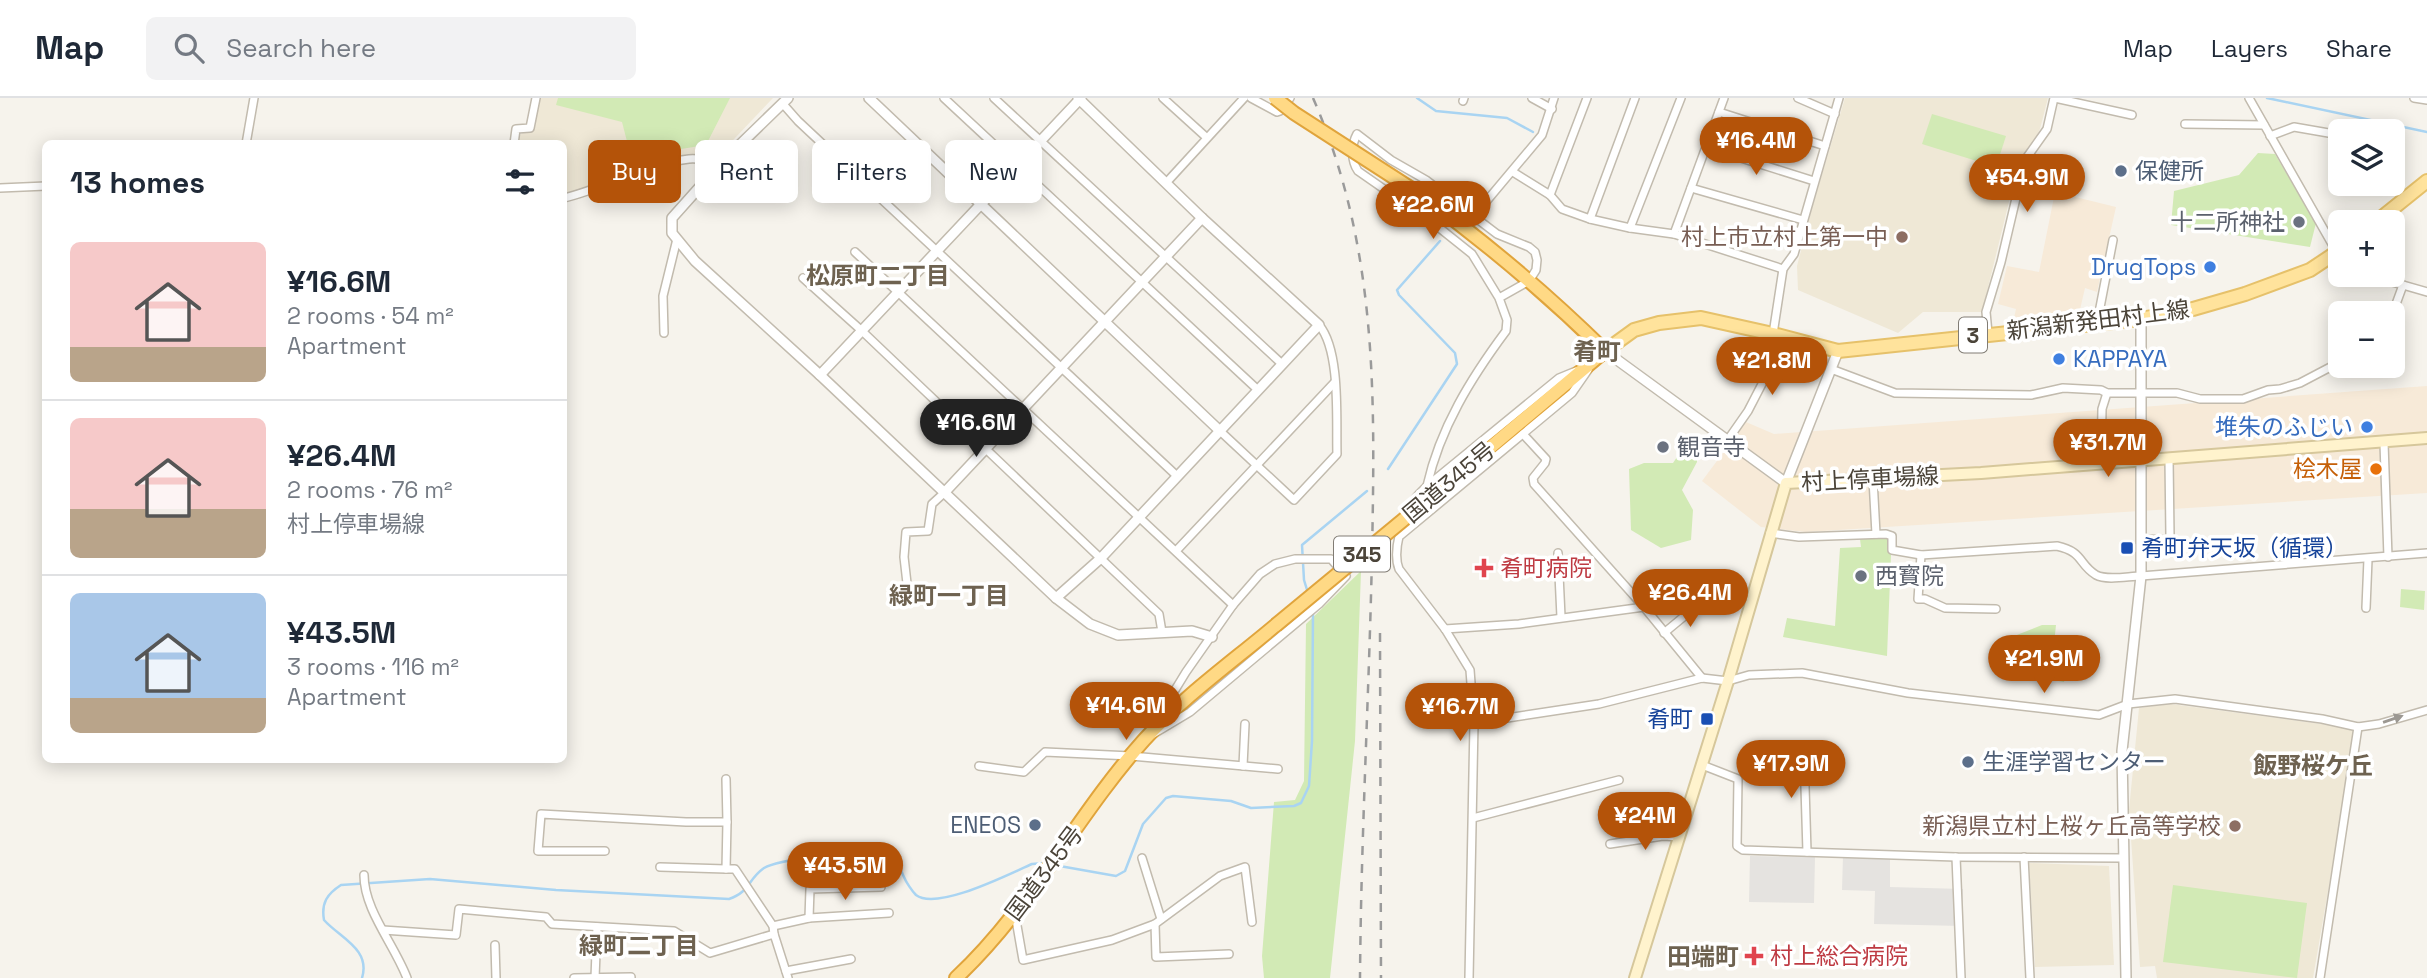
<!DOCTYPE html>
<html lang="en">
<head>
<meta charset="utf-8">
<style>
	body { margin:0; font-family:"Space Grotesk","Noto Sans JP",sans-serif; background:#f2f2f3; color:#1f2937; height:100vh; display:flex; flex-direction:column; font-size:26px; white-space:nowrap }
	* { box-sizing:border-box; margin:0 }
	p { font-size:23px; color:#747a83 }
	.icon { flex:none; width:38px; height:38px; fill:none; stroke:currentColor; stroke-width:2; stroke-linecap:round; stroke-linejoin:round }
	.map { position:relative; flex:1; overflow:hidden }
	.drawer { position:absolute; left:42px; top:42px; width:525px; height:623px; display:flex; flex-direction:column; background:#fff; border-radius:10px; box-shadow:0 4px 18px #0003 }
	.drawer>* { flex:none }
	.banner { position:absolute; left:588px; top:42px; width:665px; height:63px; display:flex; gap:14px }
	.tools { position:absolute; left:2328px; top:21px; display:grid; gap:14px }
	.tools a { display:grid; place-items:center; width:77px; height:77px; border-radius:10px; background:#fff; box-shadow:0 4px 18px #0003; font-size:35px }
	.price { position:absolute; translate:-50% -60px; padding:0 16px; border-radius:24px; background:#b45309; color:#fff; font-size:23px; line-height:46px; filter:drop-shadow(0 2px 4px #0008) }
	.price::after { content:''; position:absolute; left:50%; top:42px; width:21px; height:16px; margin-left:-10px; background:inherit; clip-path:polygon(0 0,100% 0,50% 100%) }
	.price.current { background:#222; color:#fff }
	ul { padding:0; list-style:none }
	li { display:flex; align-items:center; gap:21px; height:175px; padding:0 28px }
	li+li { border-top:2px solid #e0e1e3 }
	li span { display:grid; place-items:center; flex:none; width:196px; height:140px; border-radius:10px; color:#555 }
	li>.icon { margin-inline-start:auto }
	span .icon { width:84px; height:84px; fill:#fffc; stroke-width:1 }
	li b { font-size:30px }
	h2 { display:flex; justify-content:space-between; align-items:center; height:84px; padding:0 28px; font-size:30px }
	.chip { padding:0 24px; border-radius:10px; background:#fff; box-shadow:0 4px 18px #0003; font-size:24px; line-height:63px }
	.chip.current { background:#b45309; color:#fff }
	header { display:flex; align-items:center; gap:42px; box-sizing:border-box; height:98px; padding:0 35px; background:#fff; border-bottom:2px solid #e0e1e3 }
	header strong { font-size:33px }
	nav { display:flex; gap:38px; margin-inline-start:auto; font-size:24px }
	.search { width:490px; height:63px; background:#f2f2f3; display:flex; align-items:center; gap:18px; box-sizing:border-box; padding:0 24px; border-radius:10px; color:#747a83; font-size:26px }
	.map>svg:first-child { display:block }
</style>
</head>
<body>
<header>
<strong>Map</strong>
<div class="search"><svg class="icon" aria-label="search" viewBox="0 0 24 24"><circle cx="10" cy="10" r="6"/><path d="M15 15l6 6"/></svg>Search here</div>
<nav><a>Map</a><a>Layers</a><a>Share</a></nav>
</header>
<div class="map">
<svg width="2427" height="880" viewBox="0 0 2427 880">
	<rect width="100%" height="100%" fill="#f6f3ec"/>
	<!-- commercial -->
	<g fill="#f7ead8">
		<polygon points="2055,94 2116,109 2097,194 2085,190 2079,216 2013,224 2016,211 1998,206 2007,168 2039,174"/>
		<polygon points="2427,288 2427,395 1806,434 1761,429 1702,383 1746,324 1774,336"/>
	</g>
	<!-- education -->
	<g fill="#efe8d6">
		<polygon points="540,0 773,0 717,59 700,58 564,98 564,46 517,46 518,38 526,33 533,33"/>
		<polygon points="1845,0 2048,0 2040,31 2030,52 2019,63 1982,214 1923,214 1898,235 1798,192 1797,168 1812,110"/>
		<polygon points="2171,606 2351,630 2355,636 2313,880 2157,880 2155,868 2140,869 2129,712 2139,610"/>
		<polygon points="2029,765 2109,768 2114,867 2035,869"/>
	</g>
	<!-- green -->
	<g fill="#d2eab5">
		<polygon points="558,0 730,0 706,47 631,59 622,24 556,7"/>
		<polygon points="1932,16 2006,38 1996,69 1922,46"/>
		<polygon points="2258,55 2275,56 2316,125 2310,149 2171,127 2174,93 2239,77"/>
		<polygon points="1686,349 1697,354 1697,364 1682,392 1693,412 1691,442 1661,450 1631,432 1629,371 1644,365 1673,365 1681,353"/>
		<polygon points="1888,440 1891,457 1887,558 1783,539 1787,520 1835,528 1840,450 1861,449 1860,441"/>
		<polygon points="1361,473 1355,643 1330,880 1264,880 1262,858 1274,704 1295,702 1304,683 1306,526"/>
		<polygon points="2401,491 2425,493 2424,512 2400,509"/>
		<polygon points="2042,527 2056,527 2054,546 2073,549 2064,584 2000,572 2004,542"/>
		<polygon points="2173,787 2307,805 2297,880 2163,864"/>
	</g>
	<!-- parking -->
	<g fill="#e5e3e0">
		<polygon points="1750,758 1815,759 1814,805 1749,804"/>
		<polygon points="1843,758 1890,759 1890,789 1963,791 1962,828 1874,826 1875,793 1842,792"/>
	</g>
	<g fill="none" stroke-linecap="round" stroke-linejoin="round">
		<!-- stream -->
		<g stroke="#a9d4f2" stroke-width="2.5">
			<polyline points="1417,0 1436,13 1507,20 1533,34"/>
			<polyline points="2267,0 2427,34"/>
			<polyline points="1388,371 1457,266 1455,255 1399,197 1397,192 1440,143"/>
			<polyline points="1308,495 1304,482 1302,447 1367,393"/>
			<polyline points="1054,767 1116,778 1125,773 1143,726 1166,700 1173,698 1231,703 1251,710 1294,708 1301,705 1309,688 1312,643 1313,515"/>
			<path d="M362,880C371,851 340,840 324,822C321,805 327,796 341,787L430,781L556,792L729,801C750,794 748,781 764,770C779,761 860,752 880,755C896,757 898,766 904,779C906,784 912,793 916,797C937,813 1009,776 1032,766L1044,765"/>
		</g>
		<!-- minor casing -->
		<g stroke="#c2bbae" stroke-width="10">
			<g id="minor">
				<polyline points="944,0 1258,292"/>
				<polyline points="994,0 1282,266"/>
				<polyline points="1163,0 1206,39"/>
				<polyline points="1251,0 1277,14 1280,13 1290,0"/>
				<polyline points="1532,0 1552,11"/>
				<polyline points="1798,0 1835,16"/>
				<polyline points="2055,0 2132,17"/>
				<polyline points="2249,0 2340,160"/>
				<polyline points="2414,0 2427,2"/>
				<polyline points="1463,3 1464,0"/>
				<polyline points="783,6 798,23 1177,378"/>
				<polyline points="1719,14 1825,48"/>
				<polyline points="2185,26 2264,27"/>
				<polyline points="2270,38 2294,29 2340,37"/>
				<polyline points="246,46 254,0"/>
				<polyline points="514,46 516,31 530,30 536,0"/>
				<polyline points="1706,49 1814,83"/>
				<polyline points="1513,74 1550,97 1562,111 1590,121 1630,130 1674,136 1783,171"/>
				<polyline points="1166,85 1244,0"/>
				<polyline points="0,90 46,88"/>
				<polyline points="1691,90 1803,122"/>
				<polyline points="1550,97 1587,0"/>
				<path d="M564,100C606,90 645,66 689,61C700,60 712,63 722,64"/>
				<polyline points="1474,118 1542,37 1554,0"/>
				<polyline points="1590,121 1635,0"/>
				<polyline points="1630,130 1681,0"/>
				<polyline points="1674,136 1724,0"/>
				<polyline points="855,154 1233,507"/>
				<polyline points="2368,177 2427,194"/>
				<polyline points="803,180 862,233 1159,516 1162,534"/>
				<polyline points="2392,217 2403,187"/>
				<polyline points="2097,225 2113,142"/>
				<polyline points="664,235 663,198 677,141"/>
				<polyline points="1988,235 1986,214 2001,164 2025,62 2047,31 2054,0"/>
				<polyline points="1831,271 1895,295 2031,297 2063,290 2101,292 2107,295 2177,295 2200,301 2243,301 2268,292 2280,291 2300,285 2340,264"/>
				<path d="M1220,333L1294,402L1337,356C1336,322 1341,253 1319,227"/>
				<polyline points="1523,336 1546,361 1545,365 1533,380 1534,386 1644,509 1702,580"/>
				<polyline points="1727,343 1748,313 1763,284 1773,236 1783,171 1794,156 1839,0"/>
				<polyline points="2384,345 2388,459"/>
				<polyline points="2101,366 2102,311 2107,295"/>
				<polyline points="1873,381 1876,436"/>
				<path d="M1427,388C1440,330 1471,280 1506,233L1507,222L1499,200L1472,156L1437,128L1358,73C1351,63 1351,47 1357,36L1391,62L1426,82L1497,136L1529,149L1535,154L1537,162L1536,172L1529,183L1499,200"/>
				<path d="M1770,435L1799,439L1886,436L1892,438V452L1921,457L2057,448C2084,454 2078,466 2096,477C2107,483 2129,478 2141,478L2427,455"/>
				<polyline points="1401,437 1572,295 1588,272"/>
				<polyline points="2143,441 2167,442 2170,438 2169,361"/>
				<polyline points="1176,453 1335,284"/>
				<polyline points="1558,455 1561,519"/>
				<polyline points="1921,457 1918,501 1925,501 1945,510 1996,511"/>
				<polygon points="1295,461 1331,461 1346,478 1319,506 1190,614 1145,641 1186,574 1233,507 1260,476 1275,466"/>
				<polyline points="908,494 904,459 906,434 928,433 932,406 944,395"/>
				<polyline points="2366,510 2368,461"/>
				<polyline points="1445,531 1519,526 1644,509"/>
				<polyline points="1664,535 1699,506"/>
				<polyline points="1474,625 1599,606 1702,580 1728,583 1749,577 1802,575 1908,595 2099,617 2128,606 2175,601 2322,621 2358,629 2379,626 2427,612"/>
				<polyline points="1772,654 1804,656 1807,754"/>
				<polyline points="1702,667 1738,681 1737,748 1743,752 1956,759 2123,760"/>
				<polyline points="979,668 1024,674 1045,654 1131,658 1278,671"/>
				<polyline points="1243,668 1245,626"/>
				<polyline points="726,681 727,724"/>
				<polyline points="1473,720 1619,682"/>
				<polyline points="1610,746 1663,738 1680,739"/>
				<polyline points="605,753 538,753 541,716 686,724 727,724 726,771 735,771 773,828 774,836"/>
				<polyline points="1956,759 1961,880"/>
				<polyline points="2024,759 2030,880"/>
				<polyline points="1142,760 1161,821"/>
				<polyline points="660,769 726,771"/>
				<path d="M364,777C364,812 394,846 407,880"/>
				<polyline points="1015,816 1023,862 1112,842 1155,826 1220,778 1245,769 1252,824"/>
				<polyline points="809,820 810,791 881,789"/>
				<polyline points="1155,826 1156,859 1229,856"/>
				<polyline points="773,828 809,820 889,815"/>
				<polyline points="383,832 456,837 459,811 546,819 552,826 674,833 710,855 774,836 788,880"/>
				<polyline points="495,847 496,880"/>
				<polyline points="786,873 851,861"/>
				<polyline points="574,880 631,879"/>
				<polyline points="595,880 597,829"/>
				<path d="M1469,880L1474,625L1470,572L1445,531L1399,471C1392,453 1402,422 1412,405C1415,399 1422,393 1427,388L1559,280L1576,273"/>
				<polyline points="2320,880 2358,629"/>
			</g>
		</g>
		<!-- tertiary casing -->
		<g stroke="#c2bbae" stroke-width="12">
			<g id="tertiary">
				<polyline points="788,0 722,64 672,120 672,135 695,163 820,277 1056,500 1090,526 1118,537 1192,533 1212,539"/>
				<polyline points="869,0 1220,333"/>
				<polyline points="1605,253 1786,385 1838,253"/>
				<polyline points="820,277 1081,0"/>
				<polyline points="944,395 1202,120"/>
				<polyline points="1056,500 1101,460 1319,227 1202,120 1078,0"/>
				<polyline points="2126,880 2122,653 2141,478 2141,221"/>
			</g>
		</g>
		<!-- secondary casing -->
		<g stroke="#d6c79b" stroke-width="14">
			<polyline id="secondary" points="1635,880 1728,583 1786,385 1981,375 2427,340"/>
		</g>
		<!-- primary casing -->
		<g stroke="#e6c16a" stroke-width="16">
			<g id="primary">
				<polyline points="2376,124 2427,83"/>
				<polyline points="1605,253 1634,232 1659,225 1701,220 1773,236 1838,253 2141,221 2193,211 2245,196 2310,172 2340,152"/>
			</g>
		</g>
		<!-- trunk casing -->
		<g stroke="#e0a43c" stroke-width="16">
			<g id="trunk">
				<path d="M1418,95C1484,143 1547,196 1605,253L1448,385"/>
				<path d="M956,880C1031,810 1076,718 1144,642C1183,599 1232,564 1276,527"/>
			</g>
		</g>
		<!-- minor -->
		<use href="#minor" stroke="#fff" stroke-width="7"/>
		<!-- tertiary -->
		<use href="#tertiary" stroke="#fff" stroke-width="9"/>
		<!-- secondary -->
		<use href="#secondary" stroke="#fff3cd" stroke-width="10"/>
		<!-- primary -->
		<use href="#primary" stroke="#ffe39c" stroke-width="12"/>
		<!-- trunk -->
		<use href="#trunk" stroke="#ffd985" stroke-width="12"/>
		<!-- rail -->
		<g stroke="#9a9a9a" stroke-width="2.5" stroke-dasharray="9 9" stroke-linecap="butt">
			<path d="M1313,0C1378,149 1375,299 1372,457C1369,598 1361,739 1360,880"/>
			<polyline points="1380,535 1381,880"/>
		</g>
		<!-- trunk-bridge casing -->
		<g stroke="#e0a43c" stroke-width="16" stroke-linecap="butt">
			<g id="trunk-bridge">
				<polyline points="1275,0 1294,15 1418,95"/>
				<polyline points="1276,527 1448,385"/>
			</g>
		</g>
		<!-- trunk-bridge -->
		<use href="#trunk-bridge" stroke="#ffd985" stroke-width="12"/>
	</g>
	<!-- one-way arrows -->
	<defs><path id="oneway-solid" d="M-6-.8H1V-3.2L6.5 0L1 3.2V.8H-6Z" transform="scale(1.75)"/></defs>
	<use fill="#9c9892" href="#oneway-solid" transform="translate(2393 621) rotate(-19)"/>
	<!-- markers -->
	<g fill="#5c6f8a" stroke="#fff" stroke-width="2.5">
		<circle cx="2121" cy="73" r="7"/>
		<circle cx="1968" cy="664" r="7"/>
		<circle cx="1035" cy="727" r="7"/>
	</g>
	<g fill="#6b7280" stroke="#fff" stroke-width="2.5">
		<circle cx="2299" cy="124" r="7"/>
		<circle cx="1663" cy="349" r="7"/>
		<circle cx="1861" cy="478" r="7"/>
	</g>
	<g fill="#8d6e63" stroke="#fff" stroke-width="2.5">
		<circle cx="1902" cy="139" r="7"/>
		<circle cx="2235" cy="728" r="7"/>
	</g>
	<g fill="#3f7fe0" stroke="#fff" stroke-width="2.5">
		<circle cx="2210" cy="169" r="7"/>
		<circle cx="2059" cy="261" r="7"/>
		<circle cx="2367" cy="329" r="7"/>
	</g>
	<circle fill="#e8710a" stroke="#fff" stroke-width="2.5" cx="2376" cy="371" r="7"/>
	<g fill="#1a4fb4" stroke="#fff" stroke-width="2.5">
		<rect x="2120" y="443" width="14" height="14" rx="3.5"/>
		<rect x="1700" y="614" width="14" height="14" rx="3.5"/>
	</g>
	<g fill="#e0444e" stroke="#fff" stroke-width="2.5">
		<path d="M1480.5 459.5h7v7h7v7h-7v7h-7v-7h-7v-7h7z"/>
		<path d="M1750.5 847.5h7v7h7v7h-7v7h-7v-7h-7v-7h7z"/>
	</g>
	<g text-anchor="middle" dominant-baseline="central" stroke-width="7" stroke-linejoin="round" paint-order="stroke">
		<!-- shield labels -->
		<g fill="#fff" stroke="#817c74" stroke-width="2">
			<rect x="1959" y="219.5" width="28" height="35" rx="5"/>
			<rect x="1334" y="438.5" width="56" height="35" rx="5"/>
		</g>
		<g font-size="21" font-weight="bold" fill="#4b4439">
			<text x="1973" y="237">3</text>
			<text x="1362" y="456">345</text>
		</g>
		<!-- service labels -->
		<g font-size="23" fill="#4e5e75" stroke="#fff" text-anchor="start">
			<text x="2135" y="73">保健所</text>
			<text x="1982" y="664">生涯学習センター</text>
			<text x="1021" y="727" text-anchor="end">ENEOS</text>
		</g>
		<!-- worship labels -->
		<g font-size="23" fill="#5b616d" stroke="#fff" text-anchor="start">
			<text x="2285" y="124" text-anchor="end">十二所神社</text>
			<text x="1677" y="349">観音寺</text>
			<text x="1875" y="478">西寳院</text>
		</g>
		<!-- education labels -->
		<g font-size="23" fill="#785e54" stroke="#fff" text-anchor="end">
			<text x="1888" y="139">村上市立村上第一中</text>
			<text x="2221" y="728">新潟県立村上桜ヶ丘高等学校</text>
		</g>
		<!-- shop labels -->
		<g font-size="23" fill="#366cbe" stroke="#fff" text-anchor="end">
			<text x="2196" y="169">DrugTops</text>
			<text x="2073" y="261" text-anchor="start">KAPPAYA</text>
			<text x="2353" y="329">堆朱のふじい</text>
		</g>
		<!-- street labels -->
		<g font-size="23" fill="#4b4439" stroke="#fff">
			<text transform="translate(2098 222) rotate(-7)">新潟新発田村上線</text>
			<text transform="translate(1870 381) rotate(-3)">村上停車場線</text>
			<text transform="translate(1449 384) rotate(-40)">国道345号</text>
			<text transform="translate(1044 775) rotate(-53)">国道345号</text>
		</g>
		<!-- food labels -->
		<g font-size="23" fill="#c56008" stroke="#fff" text-anchor="end">
			<text x="2362" y="371">桧木屋</text>
		</g>
		<!-- transit labels -->
		<g font-size="23" fill="#164399" stroke="#fff" text-anchor="start">
			<text x="2141" y="450">肴町弁天坂（循環）</text>
			<text x="1693" y="621" text-anchor="end">肴町</text>
		</g>
		<!-- health labels -->
		<g font-size="23" fill="#be3a42" stroke="#fff" text-anchor="start">
			<text x="1500" y="470">肴町病院</text>
			<text x="1770" y="858">村上総合病院</text>
		</g>
		<!-- neighbourhood labels -->
		<g font-size="24" font-weight="bold" fill="#6e6250" stroke="#fff">
			<text x="878" y="177">松原町二丁目</text>
			<text x="1597" y="253">肴町</text>
			<text x="949" y="497">緑町一丁目</text>
			<text x="2313" y="667">飯野桜ケ丘</text>
			<text x="639" y="847">緑町二丁目</text>
			<text x="1703" y="858">田端町</text>
		</g>
	</g>
</svg>
<div class="tools">
<a><svg class="icon" aria-label="layers" viewBox="0 0 24 24"><path d="M12 4l9 5-9 5-9-5zM3 14l9 5 9-5"/></svg></a>
<a>+</a>
<a>−</a>
</div>
<b class="price" style="left:1756px;top:79px">¥16.4M</b>
<b class="price" style="left:2027px;top:116px">¥54.9M</b>
<b class="price" style="left:1433px;top:143px">¥22.6M</b>
<b class="price" style="left:1772px;top:299px">¥21.8M</b>
<b class="price current" style="left:976px;top:361px">¥16.6M</b>
<b class="price" style="left:2108px;top:381px">¥31.7M</b>
<b class="price" style="left:1690px;top:531px">¥26.4M</b>
<b class="price" style="left:2044px;top:597px">¥21.9M</b>
<b class="price" style="left:1126px;top:644px">¥14.6M</b>
<b class="price" style="left:1460px;top:645px">¥16.7M</b>
<b class="price" style="left:1791px;top:702px">¥17.9M</b>
<b class="price" style="left:1645px;top:754px">¥24M</b>
<b class="price" style="left:845px;top:804px">¥43.5M</b>
<div class="banner">
<a class="chip current">Buy</a>
<a class="chip">Rent</a>
<a class="chip">Filters</a>
<a class="chip">New</a>
</div>
<section class="drawer">
<h2>13 homes<svg class="icon" aria-label="filters" viewBox="0 0 24 24"><path d="M4 7h16M4 17h16"/><circle cx="9" cy="7" r="2"/><circle cx="15" cy="17" r="2"/></svg></h2>
<ul>
<li><span style="background:linear-gradient(#f6c9c9 75%,#b9a48a 0)"><svg class="icon" aria-label="home" viewBox="0 0 24 24"><path d="M3 11l9-7 9 7M6 9v11h12V9"/></svg></span><div><b>¥16.6M</b><p>2 rooms · 54 m²</p><p>Apartment</p></div></li>
<li><span style="background:linear-gradient(#f6c9c9 65%,#b9a48a 0)"><svg class="icon" aria-label="home" viewBox="0 0 24 24"><path d="M3 11l9-7 9 7M6 9v11h12V9"/></svg></span><div><b>¥26.4M</b><p>2 rooms · 76 m²</p><p>村上停車場線</p></div></li>
<li><span style="background:linear-gradient(#a9c7e8 75%,#b9a48a 0)"><svg class="icon" aria-label="home" viewBox="0 0 24 24"><path d="M3 11l9-7 9 7M6 9v11h12V9"/></svg></span><div><b>¥43.5M</b><p>3 rooms · 116 m²</p><p>Apartment</p></div></li>
</ul>
</section>
</div>
</body>
</html>
